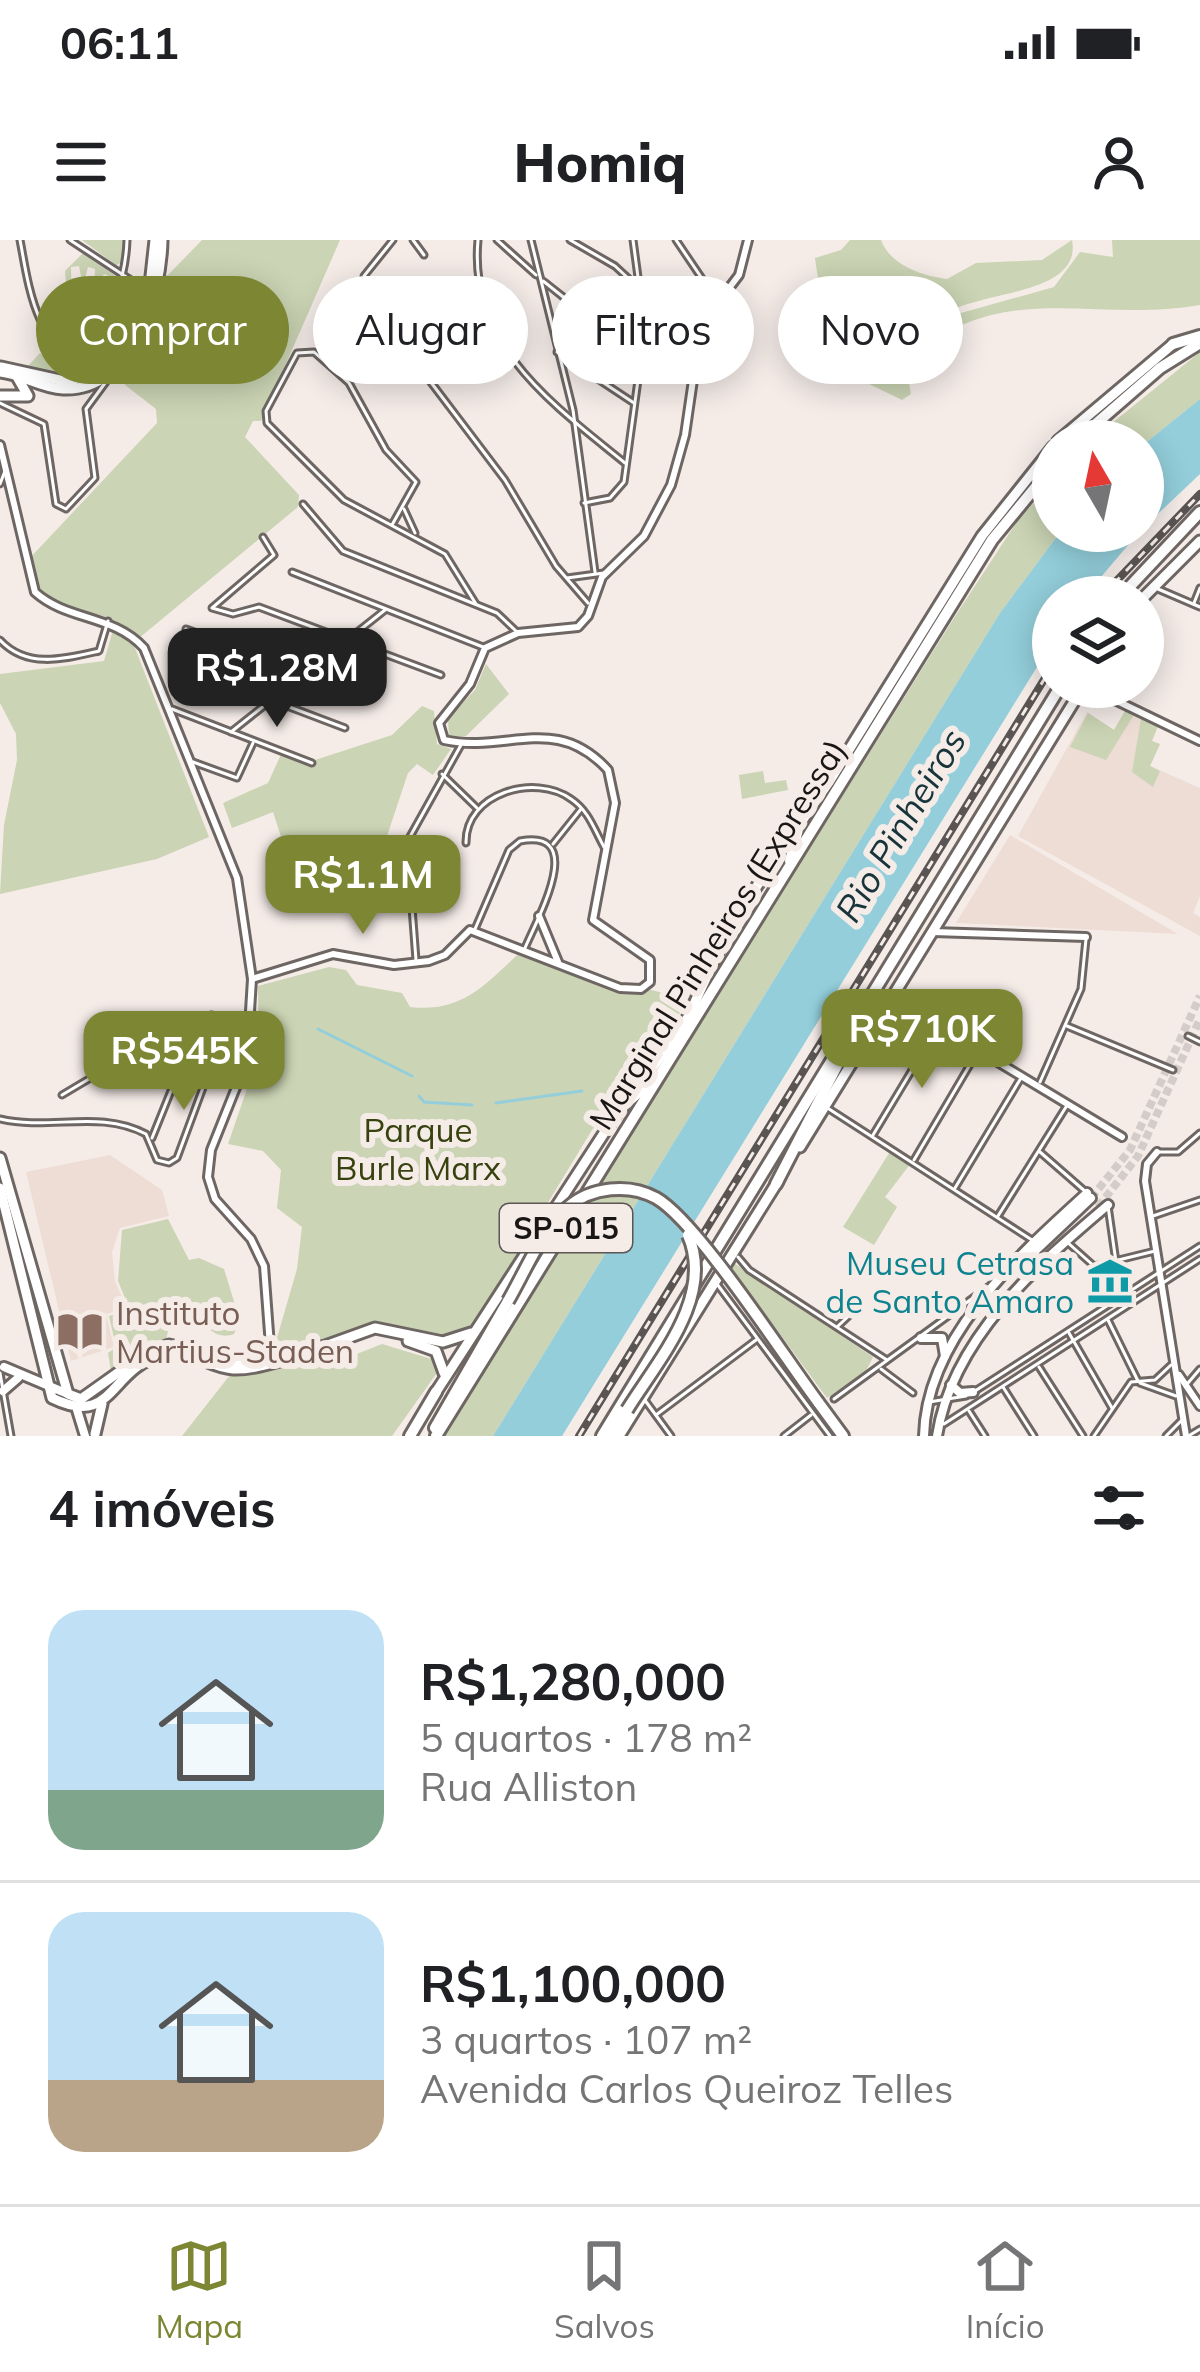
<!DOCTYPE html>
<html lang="pt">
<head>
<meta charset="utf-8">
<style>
	body { margin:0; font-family:Mulish,sans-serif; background:#f6f6f6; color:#202124; height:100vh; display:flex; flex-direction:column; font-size:45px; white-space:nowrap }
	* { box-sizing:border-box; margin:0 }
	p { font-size:39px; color:#757577 }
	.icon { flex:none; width:66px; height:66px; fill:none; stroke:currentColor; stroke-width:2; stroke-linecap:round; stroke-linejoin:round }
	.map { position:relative; height:1196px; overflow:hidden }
	.panel { display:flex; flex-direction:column; background:#fff; flex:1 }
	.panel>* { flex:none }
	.hud { position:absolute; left:36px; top:36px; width:1128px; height:108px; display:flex; gap:24px }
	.needle { width:78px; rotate:351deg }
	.fabs { position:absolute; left:1032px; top:180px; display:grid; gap:24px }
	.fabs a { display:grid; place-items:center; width:132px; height:132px; border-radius:50%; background:#fff; box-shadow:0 6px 30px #0003; font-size:60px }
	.price { position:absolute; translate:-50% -102px; padding:0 27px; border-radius:24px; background:#7c8633; color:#fff; font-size:39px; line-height:78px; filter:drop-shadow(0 3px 6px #0008) }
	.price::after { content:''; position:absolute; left:50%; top:72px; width:36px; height:27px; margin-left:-18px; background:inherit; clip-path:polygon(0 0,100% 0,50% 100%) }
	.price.on { background:#222; color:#fff }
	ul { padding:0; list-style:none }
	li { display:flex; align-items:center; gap:36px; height:300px; padding:0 48px }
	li+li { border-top:3px solid #e0e0e0 }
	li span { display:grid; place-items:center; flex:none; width:336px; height:240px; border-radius:36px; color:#555 }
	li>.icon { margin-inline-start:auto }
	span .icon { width:144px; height:144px; fill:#fffc; stroke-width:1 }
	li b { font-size:51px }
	h2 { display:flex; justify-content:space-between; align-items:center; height:144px; padding:0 48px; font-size:51px }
	.tag { padding:0 42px; border-radius:54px; background:#fff; box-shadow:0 6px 30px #0003; font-size:42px; line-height:108px }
	.tag.on { background:#7c8633; color:#fff }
	.status { display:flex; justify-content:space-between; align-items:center; height:84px; padding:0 60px; background:#fff; direction:ltr }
	.status svg { height:33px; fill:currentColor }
	header { display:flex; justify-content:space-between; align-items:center; height:156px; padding:0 48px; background:#fff; font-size:54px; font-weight:800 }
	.menu { display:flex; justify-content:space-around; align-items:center; height:168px; border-top:3px solid #e0e0e0; background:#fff; font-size:33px; color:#757577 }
	.menu a { display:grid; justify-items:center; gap:6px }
	.menu .on { color:#7c8633 }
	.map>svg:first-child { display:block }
</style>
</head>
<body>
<div class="status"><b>06:11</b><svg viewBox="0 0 49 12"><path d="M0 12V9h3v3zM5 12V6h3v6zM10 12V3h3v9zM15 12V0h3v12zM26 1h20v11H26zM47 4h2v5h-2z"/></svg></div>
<header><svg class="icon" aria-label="menu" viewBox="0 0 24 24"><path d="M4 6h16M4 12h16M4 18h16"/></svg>Homiq<svg class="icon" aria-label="person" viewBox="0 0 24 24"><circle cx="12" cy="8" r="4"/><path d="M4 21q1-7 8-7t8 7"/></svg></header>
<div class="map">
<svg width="1200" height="1196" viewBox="0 0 1200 1196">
	<rect width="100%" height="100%" fill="#f5ece8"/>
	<!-- built -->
	<g fill="#eeddd5">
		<polygon points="1125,471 1158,486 1152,501 1160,504 1150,526 1200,548 1200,656 1193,673 1200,677 1200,696 1018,596 1087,472 1114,490"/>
		<polygon points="1010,595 1178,694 956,683"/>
		<polygon points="110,915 162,950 169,976 120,988 112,1012 115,1041 127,1069 106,1074 114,1107 71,1121 26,932"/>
	</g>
	<!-- green -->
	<g fill="#cbd4b4" fill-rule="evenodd">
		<polygon points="82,0 124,0 121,23 116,25"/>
		<path d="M202,0H340L261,181H253L245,197L299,255L298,267L133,403L209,597L157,619L0,654L4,585L17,520L16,494L0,463V434L104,421L113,390L127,398L134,393C94,358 43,384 28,320L157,183L156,169L125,145L162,34L168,35Z"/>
		<path d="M850,0H881C890,25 922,36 947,39L976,23L1042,20L1072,0C1081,45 1012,51 982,60C964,65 945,70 930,81C915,92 900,119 882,125C837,141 818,45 815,18L841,10Z"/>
		<path d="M1112,0H1200V65C1088,84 1005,36 905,121L911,154L902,160L830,125L811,81L815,62C831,96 838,124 878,131L903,116L936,80L1054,47L1080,12L1113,17Z"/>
		<path d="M83,13L117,37L96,84L79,77L88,83L78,86L77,95L66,69L76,75L68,66L65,31ZM71,27L79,26L83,46L88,27L95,29L94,50L104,34L111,37L91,72L84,68L93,52L79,48L80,66H72Z"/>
		<path d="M114,65L111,93L124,98C103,139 67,142 28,126L40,113L56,131C84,133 101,124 119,104L110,97L97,111L92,106Z"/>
		<polygon points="1200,112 1200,159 1143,205 1090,201"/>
		<polygon points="1053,242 1053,291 1061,291 1000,373 493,1196 442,1196 952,381 1018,280"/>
		<polygon points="486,424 509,454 466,496 449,498 448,478 475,450"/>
		<polygon points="422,466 434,471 437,504 451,509 433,535 417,524 408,533 387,596 285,609 273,572 232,588 223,563 268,543 283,510 312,521 392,495"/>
		<polygon points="1125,471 1134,475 1106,520 1070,507 1088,473 1114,490"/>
		<polygon points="1141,479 1158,486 1152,501 1160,504 1150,526 1160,531 1153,547 1132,532"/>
		<polygon points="763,531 765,543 786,540 788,550 742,559 739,535"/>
		<path d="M517,715L686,759L659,818L592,890L475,1083L461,1094L446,1095L383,1083L346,1098L274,1108L297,1029L302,987L277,968L281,930L263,911L228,904L259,814L258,746L329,727L346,730L357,745L402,753L410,767C459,773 484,747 517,715Z"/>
		<polygon points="891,910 911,923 885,957 897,967 874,1005 843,987"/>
		<path d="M168,979L189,1020L199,1018L224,1029L240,1081L234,1094C219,1100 206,1089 199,1077L172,1076L165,1103L111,1131L108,1113L116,1107L109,1076L130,1070L118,1041L122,990Z"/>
		<polygon points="734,1023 873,1117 866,1131 827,1158 731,1028"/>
		<polygon points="382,1104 438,1121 439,1130 392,1196 182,1196 230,1135 349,1117"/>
	</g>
	<!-- water -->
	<g fill="#93ceda">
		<polygon points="1200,159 1200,234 1143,288 1143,205"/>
		<polygon points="1061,291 1140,291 1084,357 1053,357 1053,401 562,1196 493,1196 1000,373"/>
	</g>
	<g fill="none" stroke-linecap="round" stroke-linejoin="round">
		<!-- stream -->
		<g stroke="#93ceda" stroke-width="3">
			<polyline points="318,789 412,836"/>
			<polyline points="419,856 424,862 472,865"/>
			<polyline points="496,863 582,851"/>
		</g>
		<!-- secondary-tunnel -->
		<g stroke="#d4ccc8" stroke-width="8" stroke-dasharray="8 4" stroke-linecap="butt">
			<polyline points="1091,958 1130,910 1200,756"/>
			<polyline points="1098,967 1138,916 1200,779"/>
		</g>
		<!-- minor casing -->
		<g stroke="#6e6663" stroke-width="9">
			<g id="minor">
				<path d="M20,0C27,35 36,123 88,107C111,82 126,35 127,0"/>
				<polyline points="70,0 137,44 151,47"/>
				<polyline points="393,0 364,36 364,54 505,240 556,326 588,363"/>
				<polyline points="413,0 424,15"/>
				<path d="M478,0C468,106 555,166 625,223"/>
				<polyline points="497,0 536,35"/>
				<polyline points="531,0 573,170 595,332"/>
				<polyline points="570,0 615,26 641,50"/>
				<polyline points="676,0 703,40 702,79"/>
				<path d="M543,41C571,62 609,102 642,75"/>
				<polyline points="557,112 634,163"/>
				<polyline points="0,163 44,184 56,264 66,269 95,238 86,169 111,135"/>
				<polyline points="0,244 5,231"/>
				<polyline points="584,263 610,258 624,242 645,89 633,0"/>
				<polyline points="303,264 343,311 497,373 516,391"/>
				<polyline points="404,269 415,293"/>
				<polyline points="392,285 416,242 386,210 349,143 314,112 297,113 266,171 267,183 344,260 445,314 476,364"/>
				<polyline points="263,297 274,315 212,368 233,374 259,367 441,435"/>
				<polyline points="292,332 483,407"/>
				<polyline points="567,338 604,333"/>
				<polyline points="1158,349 1200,367"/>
				<polyline points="1194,363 1200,348"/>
				<path d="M0,400C27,429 64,419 99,411L108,381"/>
				<polyline points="172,469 312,523"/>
				<polyline points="345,488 205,435 186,389 374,456"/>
				<polyline points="231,492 385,370"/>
				<polyline points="193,522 237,538 253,503"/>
				<polyline points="442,534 477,568"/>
				<path d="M466,603C465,553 535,533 571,559C589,571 594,589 604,607"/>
				<polyline points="553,604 581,569"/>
				<polyline points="298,611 403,602"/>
				<path d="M475,689L509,610L520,601C589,588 536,681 525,708"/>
				<polyline points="416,720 407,602 461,505"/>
				<polyline points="1067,786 1173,830"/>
				<polyline points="1188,796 1200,802"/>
				<polyline points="1040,842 1081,749 1086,699"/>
				<polyline points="829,869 1032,1000"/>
				<path d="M0,879C50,891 99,869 146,894L157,920L169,923L177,918L204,845L229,814L228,787L212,775L145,791L104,830L62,855"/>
				<polyline points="873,895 936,790"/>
				<polyline points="152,898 179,831"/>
				<polyline points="1040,912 1087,953"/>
				<polyline points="1157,912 1178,912 1200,893"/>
				<polyline points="914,920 978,811"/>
				<polyline points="955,948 1021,838"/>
				<polyline points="1108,966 1116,1022"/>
				<polyline points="998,976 1066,867"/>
				<polyline points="1153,976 1200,960"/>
				<polyline points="1067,1002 1094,1026 1155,1011"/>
				<polyline points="738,1017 749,1030 887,1120"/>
				<polyline points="717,1044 830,1196"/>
				<polyline points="1108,1080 1138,1141"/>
				<polyline points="838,1086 854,1071"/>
				<polyline points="1069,1093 1112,1168"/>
				<polyline points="1039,1127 1083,1196"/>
				<polyline points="881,1129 913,1153"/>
				<polyline points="0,1133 11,1196"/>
				<polyline points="1140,1143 1176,1156"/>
				<polyline points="1188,1143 1200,1129"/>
				<polyline points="1003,1147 1034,1196"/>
				<polyline points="975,1151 1200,1006"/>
				<polyline points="644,1159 671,1196"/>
				<polyline points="834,1159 988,1047"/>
				<polyline points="929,1162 966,1156"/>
				<polyline points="969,1171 985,1196"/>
				<polyline points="656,1175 756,1100"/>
				<polyline points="944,1184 1200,1019"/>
				<polyline points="1190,1195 1200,1189"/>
				<polyline points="784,1196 811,1175"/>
				<polyline points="1094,1196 1131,1142 1155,1140 1171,1125"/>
				<polyline points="1166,1196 1182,1180"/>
			</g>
		</g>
		<!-- tertiary casing -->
		<g stroke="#6e6663" stroke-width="12">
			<g id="tertiary">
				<path d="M0,205L35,352C67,381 113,374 144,408L237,638L252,739L247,820L211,910L208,937L215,959L251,999L264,1026L270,1106L266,1117"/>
				<polyline points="1088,447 1200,501"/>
				<polyline points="539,676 558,722"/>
				<polyline points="933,692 1086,697"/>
				<path d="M252,739L333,714L394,725L429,721L445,715L470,690L620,748L641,749L650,742V720L593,680L615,563L608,530C555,472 507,514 444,500L439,483L470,444L485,408L518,393L578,387L588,376L602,337L644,296L671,245L685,195L701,85L739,35L748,0"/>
				<polyline points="892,758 1122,897"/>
				<polyline points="1157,912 1147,924 1145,941 1186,1196"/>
				<polyline points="1179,1135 1200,1166"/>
			</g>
		</g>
		<!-- secondary casing -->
		<g stroke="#6e6663" stroke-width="14">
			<g id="secondary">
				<polyline points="1014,1031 1091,958"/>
				<polyline points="921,1098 942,1098 945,1116"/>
				<polyline points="4,1127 68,1154"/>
				<polyline points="951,1145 960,1153 973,1152"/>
				<polyline points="3,1151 18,1138"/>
				<polyline points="77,1170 85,1196"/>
				<path d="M924,1196C926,1097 1019,1015 1087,953"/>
				<path d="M937,1196C952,1099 1037,1025 1108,965"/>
			</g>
		</g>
		<!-- primary casing -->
		<g stroke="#6e6663" stroke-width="15">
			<g id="primary">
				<polyline points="151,36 155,0"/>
				<polyline points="1,127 69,142 110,127"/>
				<path d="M0,132C22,134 41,148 63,149C133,152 161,56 162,0"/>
				<polyline points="0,156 28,156 16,135"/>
				<polyline points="1058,201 1173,104"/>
				<polyline points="642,844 688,777 732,682 829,542 982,296 1053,207"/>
				<polyline points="0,918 68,1154 81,1159 143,1115 169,1105 239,1122 325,1106 375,1088 443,1102 471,1093"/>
				<path d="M0,948L52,1158C114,1188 108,1130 161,1115C190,1106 206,1127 233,1129C251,1130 271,1123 288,1119"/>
				<polyline points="408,1101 436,1111 444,1133"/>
				<polyline points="436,1152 619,870"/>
				<polyline points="95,1194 102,1164"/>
			</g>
		</g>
		<!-- trunk casing -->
		<g stroke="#6e6663" stroke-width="15">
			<g id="trunk">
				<polyline points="1143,358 1200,301"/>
				<polyline points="800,907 1083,447"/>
				<polyline points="619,1196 778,941"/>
			</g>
		</g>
		<!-- motorway casing -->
		<g stroke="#6e6663" stroke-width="16">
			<g id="motorway">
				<polyline points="1173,104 1200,96"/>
				<polyline points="1076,201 1160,128 1200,103"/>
				<polyline points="1120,357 1200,272"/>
				<polyline points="790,621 798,589"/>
				<polyline points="616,872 652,841"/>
				<polyline points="776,944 841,818"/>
				<polyline points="818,1162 843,1196"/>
				<polyline points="435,1188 508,1061"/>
				<polyline points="410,1196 436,1152"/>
				<polyline points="436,1196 992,300 1053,226"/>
				<polyline points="602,1196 1060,447"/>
				<polyline points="611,1196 627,1170"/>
			</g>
		</g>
		<!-- minor -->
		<use href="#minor" stroke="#fff" stroke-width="3"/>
		<!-- tertiary -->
		<use href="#tertiary" stroke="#fff" stroke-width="6"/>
		<!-- secondary -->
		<use href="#secondary" stroke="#fff" stroke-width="8"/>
		<!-- primary -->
		<use href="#primary" stroke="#fff" stroke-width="9"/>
		<!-- trunk -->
		<use href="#trunk" stroke="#fff" stroke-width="9"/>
		<!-- motorway -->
		<use href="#motorway" stroke="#fff" stroke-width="10"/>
		<!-- rail casing -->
		<g stroke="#5a5553" stroke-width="8">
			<g id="rail">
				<polyline points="1101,357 1200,254"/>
				<polyline points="579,1196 1053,425"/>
			</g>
		</g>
		<!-- rail -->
		<use href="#rail" stroke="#f5ece8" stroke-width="3" stroke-dasharray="9" stroke-linecap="butt"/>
		<!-- motorway-bridge casing -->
		<g stroke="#6e6663" stroke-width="16" stroke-linecap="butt">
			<g id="motorway-bridge">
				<path d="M508,1061C525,1032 542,989 568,967C591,947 629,943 656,958C697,981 785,1118 818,1162"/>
				<path d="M627,1170C658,1120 715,1057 688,995"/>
			</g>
		</g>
		<!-- motorway-bridge -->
		<use href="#motorway-bridge" stroke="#fff" stroke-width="10"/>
	</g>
	<!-- icons -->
	<defs>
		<g id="museum-bare" transform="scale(3.6)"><path d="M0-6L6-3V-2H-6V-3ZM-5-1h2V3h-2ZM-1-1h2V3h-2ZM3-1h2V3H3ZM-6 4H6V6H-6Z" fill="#0f9aa8" stroke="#f5ece8" stroke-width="2.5" paint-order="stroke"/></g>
		<g id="library-bare" transform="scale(3.6)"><path d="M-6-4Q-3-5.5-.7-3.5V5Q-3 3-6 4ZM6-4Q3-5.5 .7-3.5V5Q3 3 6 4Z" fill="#8d6e63" stroke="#f5ece8" stroke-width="2.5" paint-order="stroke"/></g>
	</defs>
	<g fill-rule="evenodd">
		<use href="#museum-bare" x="1110" y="1041"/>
		<use href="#library-bare" x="80" y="1091"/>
	</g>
	<g text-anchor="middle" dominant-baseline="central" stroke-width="12" stroke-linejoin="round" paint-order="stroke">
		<!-- shield labels -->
		<rect fill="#f5ece8" stroke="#5b5654" stroke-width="3" x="500" y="964" width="132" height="48" rx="9"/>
		<g font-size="30" font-weight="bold" fill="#191615">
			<text x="566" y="988">SP-015</text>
		</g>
		<!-- street labels -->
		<g font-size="33" fill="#191615" stroke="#f5ece8">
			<text transform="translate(717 694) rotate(-58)">Marginal Pinheiros (Expressa)</text>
		</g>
		<!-- park labels -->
		<g font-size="33" fill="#37420f" stroke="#f5ece8">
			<text x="418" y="889">Parque<tspan x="418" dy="38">Burle Marx</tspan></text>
		</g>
		<!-- culture labels -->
		<g font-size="33" fill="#0d838f" stroke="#f5ece8" text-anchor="end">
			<text x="1074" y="1022">Museu Cetrasa<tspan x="1074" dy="38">de Santo Amaro</tspan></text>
		</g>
		<!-- education labels -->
		<g font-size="33" fill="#785e54" stroke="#f5ece8" text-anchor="start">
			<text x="116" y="1072">Instituto<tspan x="116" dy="38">Martius-Staden</tspan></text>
		</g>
		<!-- water labels -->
		<g font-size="36" font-style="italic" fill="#16343a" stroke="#f5ece8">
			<text transform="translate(900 585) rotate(-59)">Rio Pinheiros</text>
		</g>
	</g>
</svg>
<div class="fabs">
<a><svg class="needle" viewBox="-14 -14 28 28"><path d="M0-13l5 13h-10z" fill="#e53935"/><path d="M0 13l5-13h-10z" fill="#757577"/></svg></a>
<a><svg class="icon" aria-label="layers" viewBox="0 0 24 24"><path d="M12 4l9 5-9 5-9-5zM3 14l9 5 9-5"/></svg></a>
</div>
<b class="price on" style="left:277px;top:490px">R$1.28M</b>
<b class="price" style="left:363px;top:697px">R$1.1M</b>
<b class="price" style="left:922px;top:851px">R$710K</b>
<b class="price" style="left:184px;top:873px">R$545K</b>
<div class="hud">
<a class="tag on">Comprar</a>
<a class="tag">Alugar</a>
<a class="tag">Filtros</a>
<a class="tag">Novo</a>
</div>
</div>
<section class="panel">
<h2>4 imóveis<svg class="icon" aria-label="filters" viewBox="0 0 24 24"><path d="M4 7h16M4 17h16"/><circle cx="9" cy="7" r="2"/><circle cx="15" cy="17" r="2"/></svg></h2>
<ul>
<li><span style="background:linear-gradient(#bfe0f5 75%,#7fa58c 0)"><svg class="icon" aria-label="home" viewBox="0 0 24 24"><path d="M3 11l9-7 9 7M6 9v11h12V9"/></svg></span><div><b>R$1,280,000</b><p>5 quartos · 178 m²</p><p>Rua Alliston</p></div></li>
<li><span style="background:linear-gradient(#bfe0f5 70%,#b9a48a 0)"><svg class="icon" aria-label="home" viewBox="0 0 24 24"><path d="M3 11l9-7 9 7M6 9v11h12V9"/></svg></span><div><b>R$1,100,000</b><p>3 quartos · 107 m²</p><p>Avenida Carlos Queiroz Telles</p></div></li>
</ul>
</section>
<nav class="menu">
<a class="on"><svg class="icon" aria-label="map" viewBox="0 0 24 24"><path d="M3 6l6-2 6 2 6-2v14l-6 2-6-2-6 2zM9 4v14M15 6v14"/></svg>Mapa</a>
<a><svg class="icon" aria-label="saved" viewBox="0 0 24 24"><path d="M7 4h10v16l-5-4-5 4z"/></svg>Salvos</a>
<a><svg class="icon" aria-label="home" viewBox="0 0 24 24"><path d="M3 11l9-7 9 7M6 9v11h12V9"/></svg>Início</a>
</nav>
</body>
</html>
